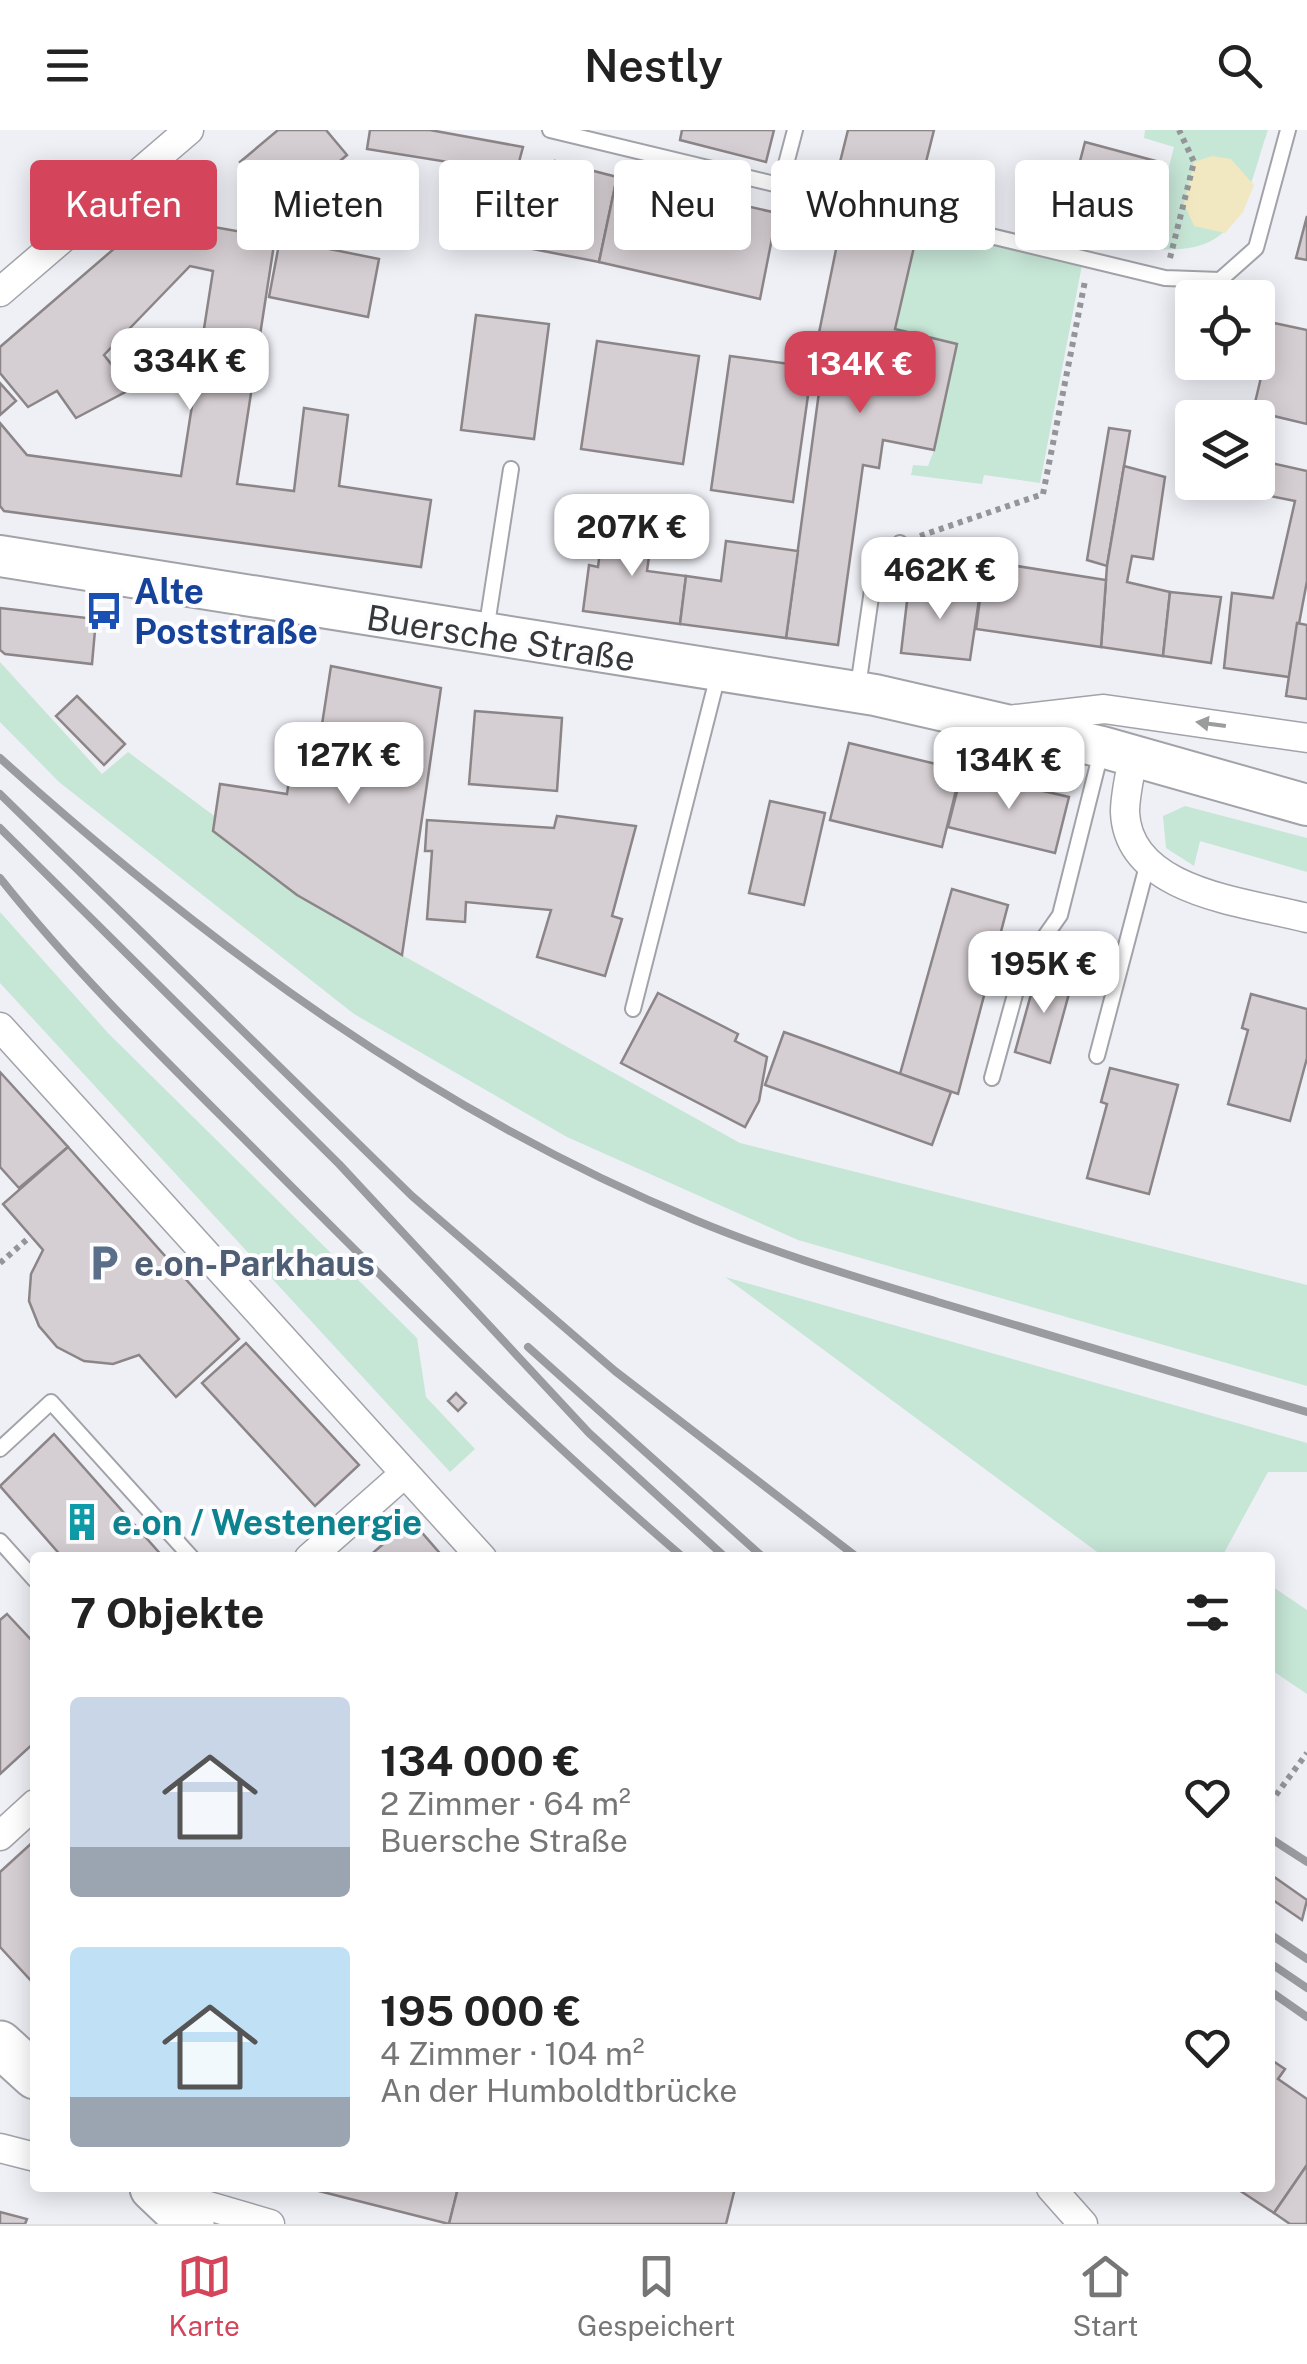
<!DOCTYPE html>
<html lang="de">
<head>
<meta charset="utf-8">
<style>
	body { margin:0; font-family:"Public Sans",sans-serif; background:#f2f2f2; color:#222; height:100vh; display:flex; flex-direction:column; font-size:38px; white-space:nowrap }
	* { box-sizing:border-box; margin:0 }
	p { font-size:32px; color:#767676 }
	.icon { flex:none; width:55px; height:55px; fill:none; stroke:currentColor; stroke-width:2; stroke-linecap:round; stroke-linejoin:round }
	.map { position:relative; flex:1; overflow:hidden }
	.panel { position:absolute; left:30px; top:1422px; width:1245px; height:640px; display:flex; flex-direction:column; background:#fff; border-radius:10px; box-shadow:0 5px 25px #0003 }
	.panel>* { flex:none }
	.banner { position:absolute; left:30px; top:30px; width:1248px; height:90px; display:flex; gap:20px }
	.fabs { position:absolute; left:1175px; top:150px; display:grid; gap:20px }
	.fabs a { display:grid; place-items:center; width:100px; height:100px; border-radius:10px; background:#fff; box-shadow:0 5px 25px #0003; font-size:50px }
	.price { position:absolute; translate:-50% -85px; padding:0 22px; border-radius:20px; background:#fff; color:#222; font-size:32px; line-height:65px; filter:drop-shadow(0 2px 5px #0008) }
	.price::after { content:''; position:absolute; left:50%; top:60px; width:30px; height:22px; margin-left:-15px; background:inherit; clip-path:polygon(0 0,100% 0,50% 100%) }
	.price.selected { background:#d4445a; color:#fff }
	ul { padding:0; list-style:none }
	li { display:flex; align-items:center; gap:30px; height:250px; padding:0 40px }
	li span { display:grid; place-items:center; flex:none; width:280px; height:200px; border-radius:10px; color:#555 }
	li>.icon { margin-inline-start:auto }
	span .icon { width:120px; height:120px; fill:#fffc; stroke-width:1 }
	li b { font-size:42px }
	h2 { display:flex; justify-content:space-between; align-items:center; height:120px; padding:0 40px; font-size:42px }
	.tag { padding:0 35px; border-radius:10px; background:#fff; box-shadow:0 5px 25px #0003; font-size:35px; line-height:90px }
	.tag.selected { background:#d4445a; color:#fff }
	header { display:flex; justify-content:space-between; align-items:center; height:130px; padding:0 40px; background:#fff; font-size:45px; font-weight:600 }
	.dock { display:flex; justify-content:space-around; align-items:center; height:140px; border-top:2px solid #e0e0e0; background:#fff; font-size:28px; color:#767676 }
	.dock a { display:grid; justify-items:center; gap:5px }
	.dock .selected { color:#d4445a }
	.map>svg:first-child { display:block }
</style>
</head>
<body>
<header><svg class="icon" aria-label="menu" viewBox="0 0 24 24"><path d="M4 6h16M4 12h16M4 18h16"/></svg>Nestly<svg class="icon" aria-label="search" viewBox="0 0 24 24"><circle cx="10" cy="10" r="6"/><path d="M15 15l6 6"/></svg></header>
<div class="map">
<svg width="1307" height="2094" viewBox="0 0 1307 2094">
	<rect width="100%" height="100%" fill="#eff0f6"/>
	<!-- green -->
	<g fill="#c6e6d6">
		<path d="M1145,0H1268C1244,69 1243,130 1148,118L1174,17L1144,8Z"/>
		<polygon points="854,85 1082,135 1040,353 984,345 982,354 911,345 913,335 928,336 934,320 957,215 895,199 913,117 851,102"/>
		<polygon points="0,532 102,644 128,622 402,825 740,1013 1307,1155 1307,1256 798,1110 567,1007 354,884 59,652 0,592"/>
		<polygon points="1185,676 1307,708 1307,742 1200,711 1194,736 1166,718 1163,686"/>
		<polygon points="0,782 108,903 417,1208 426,1267 475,1319 450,1342 0,853"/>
		<polygon points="725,1147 1307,1313 1307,1342 1268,1342 1224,1423 1229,1427 1104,1427"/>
		<polygon points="1270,1455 1307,1480 1307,1564 1270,1539"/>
	</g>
	<!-- sand -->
	<polygon fill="#f1e7c1" points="1212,26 1231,29 1254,55 1243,82 1225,103 1194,96 1184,74 1194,32"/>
	<!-- building -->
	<g fill="#d5ced2" stroke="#8b8588" stroke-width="2.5">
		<polygon points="278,0 326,0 347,25 282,80 240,32"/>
		<polygon points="370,0 430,0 523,17 516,43 367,19"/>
		<polygon points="682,0 774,0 766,32 680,10"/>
		<polygon points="848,0 934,0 921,52 840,32"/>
		<polygon points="1085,12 1163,33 1141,117 1063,96"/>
		<polygon points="555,31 617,47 599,132 533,119"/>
		<polygon points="617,47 777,83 760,169 599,132"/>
		<polygon points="152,86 275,108 237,354 294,361 304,278 348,285 339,356 431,370 421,437 4,381 0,376 0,293 27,325 181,346 213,141 190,136 104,225 131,259 76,288 57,261 28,277 0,243 0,217"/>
		<polygon points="1307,86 1307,130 1296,128"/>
		<polygon points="840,100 914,117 895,199 957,214 934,320 883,310 879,338 863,335 838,515 786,508 819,262 831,264 834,243 812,237"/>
		<polygon points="280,109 379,129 368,187 269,167"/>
		<polygon points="476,185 549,194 534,309 461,300"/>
		<polygon points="1274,193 1307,200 1307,294 1253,281"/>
		<polygon points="597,211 699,226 683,334 581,319"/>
		<polygon points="730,226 812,237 793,372 711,360"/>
		<polygon points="0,253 16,271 0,285"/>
		<polygon points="1109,298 1130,301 1107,436 1087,430"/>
		<polygon points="1258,330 1307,341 1307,451 1289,547 1224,538 1232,463 1273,468 1295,371 1230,358 1231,352 1258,352"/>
		<polygon points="1124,336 1165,347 1153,429 1132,426 1127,452 1170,462 1163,526 1101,517 1107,436"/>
		<polygon points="604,391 653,398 647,441 686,446 680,494 583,481 589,435 598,437"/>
		<polygon points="726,411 798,421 786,508 680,494 686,446 721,451"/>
		<polygon points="985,431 1106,450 1101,517 976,499"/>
		<polygon points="909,454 980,463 970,530 901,523"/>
		<polygon points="1170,462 1221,467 1211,533 1163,526"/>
		<polygon points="0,478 96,489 92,534 5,524 0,520"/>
		<polygon points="1297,493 1307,495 1307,569 1286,566"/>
		<polygon points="331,536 441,558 402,825 297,765 213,701 220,654 287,664 289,650 313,653"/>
		<polygon points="77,566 125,614 104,635 56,586"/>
		<polygon points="475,581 562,588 557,661 469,654"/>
		<polygon points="849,613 961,640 942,717 830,690"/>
		<polygon points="962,642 1069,667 1055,723 948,697"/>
		<polygon points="770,671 825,683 804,775 749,763"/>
		<polygon points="557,686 636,696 612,786 622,789 605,846 537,827 551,780 466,772 465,792 427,789 432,721 425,721 427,690 554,698"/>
		<polygon points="952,759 1008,775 958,964 900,944"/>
		<polygon points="1038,839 1073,849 1050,933 1015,922"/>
		<polygon points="658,863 738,904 735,911 767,927 759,971 745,997 621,933"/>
		<polygon points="1251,864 1307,879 1307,928 1290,991 1228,974 1248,900 1242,898"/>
		<polygon points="784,902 951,962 932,1015 765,955"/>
		<polygon points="1110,938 1178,955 1149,1064 1087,1048 1107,974 1101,972"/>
		<polygon points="0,942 68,1017 19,1058 0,1037"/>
		<polygon points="68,1017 239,1209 176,1267 139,1225 113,1234 84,1231 57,1217 39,1196 29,1171 31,1144 43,1120 3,1074"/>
		<polygon points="246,1213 359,1335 315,1376 202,1253"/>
		<polygon points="456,1263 466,1273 458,1281 448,1271"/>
		<polygon points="54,1304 164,1428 63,1428 0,1356"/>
		<polygon points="411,1390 444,1428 367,1428"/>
		<polygon points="7,1484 35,1514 35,1612 0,1644 0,1490"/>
		<polygon points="35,1710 35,1855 0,1817 0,1742"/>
		<polygon points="1270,1744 1307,1770 1302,1790 1270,1768"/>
		<polygon points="1270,1929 1285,1939 1278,1949 1307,1969 1307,2035 1274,2083 1236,2058 1270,2058"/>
		<polygon points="1307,2035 1307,2094 1290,2094 1274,2083"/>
		<polygon points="307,2058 458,2058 449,2094"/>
		<polygon points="458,2058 735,2058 726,2094 449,2094"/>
		<polygon points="0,2082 27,2089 25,2094 0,2094"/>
	</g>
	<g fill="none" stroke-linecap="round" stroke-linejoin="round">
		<!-- service casing -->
		<g stroke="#a2a3a9" stroke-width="18">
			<g id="service">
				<polyline points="550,0 1165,148 1220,150 1256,118 1288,0"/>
				<polyline points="781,53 795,0"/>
				<polyline points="486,501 511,339"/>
				<polyline points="858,557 874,446 900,413"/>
				<polyline points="633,879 718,545"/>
				<polyline points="1097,926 1148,732"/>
				<polyline points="992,948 1022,839 1060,785 1102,618"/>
				<polyline points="0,1319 51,1272 192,1428"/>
				<polyline points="0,1411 35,1450"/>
			</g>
		</g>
		<!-- minor casing -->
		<g stroke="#a2a3a9" stroke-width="31">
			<g id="minor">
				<polyline points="0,162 189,0"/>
				<polyline points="1016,589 1104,579 1307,608"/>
				<path d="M1133,628C1130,645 1125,665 1125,682C1128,763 1247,772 1307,788"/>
				<polyline points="0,897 482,1428"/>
				<polyline points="309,1428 404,1344"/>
				<polyline points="0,1706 35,1674"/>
				<polyline points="0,2018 35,2027"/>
				<polyline points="1051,2058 1083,2094"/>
				<polyline points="171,2065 270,2094"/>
			</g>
		</g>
		<!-- secondary casing -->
		<g stroke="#a2a3a9" stroke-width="44">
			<polyline id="secondary" points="0,426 875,565 1102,617 1307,675"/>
		</g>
		<!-- primary casing -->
		<g stroke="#a2a3a9" stroke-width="49">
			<g id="primary">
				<polyline points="0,1914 35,1946"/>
				<polyline points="153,2058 191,2094"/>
			</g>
		</g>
		<!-- path -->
		<g stroke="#949599" stroke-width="6" stroke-dasharray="5 5" stroke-linecap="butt">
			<polyline points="1170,128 1194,32 1179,0"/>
			<polyline points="920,406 1043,364 1085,151"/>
			<polyline points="0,1133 31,1106"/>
			<polyline points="1270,1673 1307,1623"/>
		</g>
		<!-- service -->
		<use href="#service" stroke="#fff" stroke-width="14"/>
		<!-- minor -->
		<use href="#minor" stroke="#fff" stroke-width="28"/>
		<!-- secondary -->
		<use href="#secondary" stroke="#fff" stroke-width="40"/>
		<!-- primary -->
		<use href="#primary" stroke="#fff" stroke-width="45"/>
		<!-- rail -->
		<g stroke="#9a9b9f" stroke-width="8">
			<path d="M0,628C208,815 435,983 695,1090C774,1123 856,1147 938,1172C1061,1209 1184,1246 1307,1282"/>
			<polyline points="0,664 412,1066 615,1241 858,1428"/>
			<polyline points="0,698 339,1034 589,1303 726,1428"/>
			<path d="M0,748C85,855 185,949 281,1046C412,1177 543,1308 684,1428"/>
			<polyline points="528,1217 764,1428"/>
			<polyline points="1270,1708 1307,1732"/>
			<polyline points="1270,1804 1307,1829"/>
			<polyline points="1270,1833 1307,1858"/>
			<polyline points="1270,1861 1307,1887"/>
		</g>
	</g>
	<!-- one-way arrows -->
	<defs><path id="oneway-solid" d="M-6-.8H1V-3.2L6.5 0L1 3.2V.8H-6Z" transform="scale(2.5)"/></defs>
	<use fill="#9b9c9c" href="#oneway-solid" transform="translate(1211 594) rotate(-172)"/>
	<!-- icons -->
	<defs>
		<g id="bus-bare" transform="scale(3)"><path d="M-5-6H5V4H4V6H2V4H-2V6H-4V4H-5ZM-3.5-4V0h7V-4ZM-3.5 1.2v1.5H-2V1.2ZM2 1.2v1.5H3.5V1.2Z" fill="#1a4fb4" stroke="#fdfdff" stroke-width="2.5" paint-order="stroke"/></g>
		<g id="parking-bare" transform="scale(3)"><path d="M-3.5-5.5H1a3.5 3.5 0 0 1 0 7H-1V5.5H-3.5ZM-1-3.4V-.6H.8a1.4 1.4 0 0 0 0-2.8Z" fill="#5c6f8a" stroke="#fdfdff" stroke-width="2.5" paint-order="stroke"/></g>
		<g id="building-bare" transform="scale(3)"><path d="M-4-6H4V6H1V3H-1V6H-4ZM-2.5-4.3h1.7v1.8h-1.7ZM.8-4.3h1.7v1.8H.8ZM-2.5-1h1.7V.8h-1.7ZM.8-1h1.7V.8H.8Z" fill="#0f9aa8" stroke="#fdfdff" stroke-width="2.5" paint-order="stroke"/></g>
	</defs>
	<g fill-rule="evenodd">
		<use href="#bus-bare" x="104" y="481"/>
		<use href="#parking-bare" x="104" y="1133"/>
		<use href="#building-bare" x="82" y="1392"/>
	</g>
	<g text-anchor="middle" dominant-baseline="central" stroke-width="8" stroke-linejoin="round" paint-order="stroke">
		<!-- transit labels -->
		<g font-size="35" font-weight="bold" fill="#164399" stroke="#fdfdff" text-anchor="start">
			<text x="134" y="461">Alte<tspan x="134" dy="40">Poststraße</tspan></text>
		</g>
		<!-- street labels -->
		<g font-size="35" fill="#37383a" stroke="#fdfdff">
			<text transform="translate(501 508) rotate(9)">Buersche Straße</text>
		</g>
		<!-- service labels -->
		<g font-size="35" font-weight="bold" fill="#4e5e75" stroke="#fdfdff" text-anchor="start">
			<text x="134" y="1133">e.on-Parkhaus</text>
		</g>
		<!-- culture labels -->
		<g font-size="35" font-weight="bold" fill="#0d838f" stroke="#fdfdff" text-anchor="start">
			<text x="112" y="1392">e.on / Westenergie</text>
		</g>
	</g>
</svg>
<div class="fabs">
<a><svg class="icon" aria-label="locate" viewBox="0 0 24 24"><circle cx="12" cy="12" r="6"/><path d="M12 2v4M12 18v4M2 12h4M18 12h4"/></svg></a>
<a><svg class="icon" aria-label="layers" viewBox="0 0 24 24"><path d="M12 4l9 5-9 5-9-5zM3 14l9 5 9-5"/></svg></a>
</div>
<b class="price" style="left:190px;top:283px">334K €</b>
<b class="price selected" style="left:860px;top:286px">134K €</b>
<b class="price" style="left:632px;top:449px">207K €</b>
<b class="price" style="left:940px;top:492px">462K €</b>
<b class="price" style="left:349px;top:677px">127K €</b>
<b class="price" style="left:1009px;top:682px">134K €</b>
<b class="price" style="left:1044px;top:886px">195K €</b>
<div class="banner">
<a class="tag selected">Kaufen</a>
<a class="tag">Mieten</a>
<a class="tag">Filter</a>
<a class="tag">Neu</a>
<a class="tag">Wohnung</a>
<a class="tag">Haus</a>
</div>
<section class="panel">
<h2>7 Objekte<svg class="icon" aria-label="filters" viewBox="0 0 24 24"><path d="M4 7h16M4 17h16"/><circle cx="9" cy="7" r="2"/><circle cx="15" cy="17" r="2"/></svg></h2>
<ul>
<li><span style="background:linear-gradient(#c9d6e8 75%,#9aa5b1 0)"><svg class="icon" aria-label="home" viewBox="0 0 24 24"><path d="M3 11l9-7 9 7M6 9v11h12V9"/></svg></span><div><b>134 000 €</b><p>2 Zimmer · 64 m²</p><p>Buersche Straße</p></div><svg class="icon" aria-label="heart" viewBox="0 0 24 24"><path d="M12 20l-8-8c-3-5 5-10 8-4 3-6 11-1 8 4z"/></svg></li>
<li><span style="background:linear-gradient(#bfe0f5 75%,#9aa5b1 0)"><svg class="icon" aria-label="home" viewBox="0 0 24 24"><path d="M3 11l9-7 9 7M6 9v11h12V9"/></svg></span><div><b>195 000 €</b><p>4 Zimmer · 104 m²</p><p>An der Humboldtbrücke</p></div><svg class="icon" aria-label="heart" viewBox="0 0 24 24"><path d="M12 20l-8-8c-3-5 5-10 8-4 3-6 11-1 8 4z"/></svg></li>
</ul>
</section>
</div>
<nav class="dock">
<a class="selected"><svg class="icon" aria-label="map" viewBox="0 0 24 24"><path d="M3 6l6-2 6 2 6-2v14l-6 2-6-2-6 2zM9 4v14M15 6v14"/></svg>Karte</a>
<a><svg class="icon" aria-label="saved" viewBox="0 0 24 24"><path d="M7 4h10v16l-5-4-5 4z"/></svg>Gespeichert</a>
<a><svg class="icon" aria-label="home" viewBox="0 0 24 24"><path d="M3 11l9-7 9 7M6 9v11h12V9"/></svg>Start</a>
</nav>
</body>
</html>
